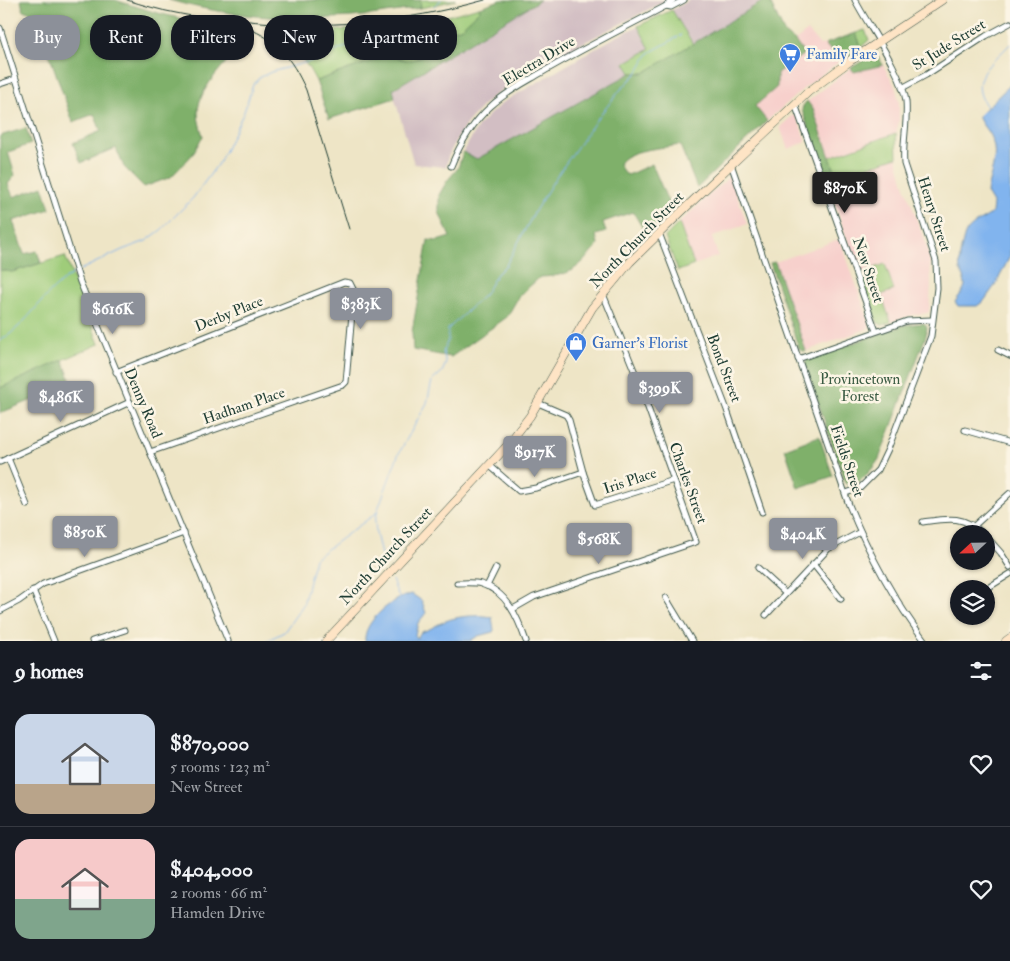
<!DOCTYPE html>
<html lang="en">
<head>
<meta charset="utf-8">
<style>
	body { margin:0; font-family:"IM FELL Double Pica",serif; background:#242831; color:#f1f3f6; height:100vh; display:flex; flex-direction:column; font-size:19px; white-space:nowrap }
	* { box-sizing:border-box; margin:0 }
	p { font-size:16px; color:#9ea1a6 }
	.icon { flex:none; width:28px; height:28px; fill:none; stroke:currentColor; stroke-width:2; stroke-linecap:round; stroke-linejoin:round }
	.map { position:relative; height:641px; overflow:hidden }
	.panel { display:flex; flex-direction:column; background:#171b24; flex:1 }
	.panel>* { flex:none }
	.top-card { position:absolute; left:15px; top:15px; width:500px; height:45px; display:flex; gap:10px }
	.needle { width:32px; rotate:248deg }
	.fabs { position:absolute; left:950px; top:525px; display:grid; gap:10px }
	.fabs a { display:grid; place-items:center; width:45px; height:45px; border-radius:50%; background:#171b24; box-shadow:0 1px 4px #0004; font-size:25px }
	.price { position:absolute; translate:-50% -42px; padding:0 11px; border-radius:5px; background:#8c9099; color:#fff; font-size:16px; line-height:32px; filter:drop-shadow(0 1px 2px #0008) }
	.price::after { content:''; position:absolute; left:50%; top:30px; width:15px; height:11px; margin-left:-8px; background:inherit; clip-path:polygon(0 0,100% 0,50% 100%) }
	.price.on { background:#222; color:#fff }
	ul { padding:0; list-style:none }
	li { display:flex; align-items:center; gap:15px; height:125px; padding:0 15px }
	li+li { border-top:1px solid #363941 }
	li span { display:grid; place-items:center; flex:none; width:140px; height:100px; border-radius:15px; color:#555 }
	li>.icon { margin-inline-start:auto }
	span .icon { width:60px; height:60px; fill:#fffc; stroke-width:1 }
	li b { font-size:21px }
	h2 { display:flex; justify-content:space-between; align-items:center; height:60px; padding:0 15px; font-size:21px }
	.pill { padding:0 18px; border-radius:20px; background:#171b24; box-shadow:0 1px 4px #0004; font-size:18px; line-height:45px }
	.pill.on { background:#8c9099; color:#fff }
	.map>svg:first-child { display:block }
</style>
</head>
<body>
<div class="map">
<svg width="1010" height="641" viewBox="0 0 1010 641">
	<rect width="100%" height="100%" fill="#fcf5e5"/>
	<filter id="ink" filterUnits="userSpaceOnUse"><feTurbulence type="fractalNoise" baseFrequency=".02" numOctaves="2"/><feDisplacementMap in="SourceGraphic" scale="10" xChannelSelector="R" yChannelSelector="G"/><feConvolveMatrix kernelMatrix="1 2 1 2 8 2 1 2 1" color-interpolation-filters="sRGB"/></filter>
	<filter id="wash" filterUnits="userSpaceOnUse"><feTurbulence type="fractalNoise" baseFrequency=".0096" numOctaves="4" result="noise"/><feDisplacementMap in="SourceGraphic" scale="20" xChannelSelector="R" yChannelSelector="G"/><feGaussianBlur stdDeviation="1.12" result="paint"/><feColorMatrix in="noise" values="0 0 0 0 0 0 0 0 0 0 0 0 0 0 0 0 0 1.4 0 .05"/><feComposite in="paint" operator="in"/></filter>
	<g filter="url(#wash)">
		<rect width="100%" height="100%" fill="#eee5c6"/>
		<!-- built -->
		<g fill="#f7d0cc">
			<polygon points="808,31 820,45 825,44 840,61 803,89 767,121 755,106 777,87 777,73 804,54 795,41"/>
			<polygon points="883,65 895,86 899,102 899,121 896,133 830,157 813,109 808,101 851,68 855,72"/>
			<polygon points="795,115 797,117 806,142 788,149 780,127 792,116"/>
			<polygon points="897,157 903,181 927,248 930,260 931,284 929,311 927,313 912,315 891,322 881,295 885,265 859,274 827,181"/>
			<polygon points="730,176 747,224 712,237 718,256 694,265 679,223"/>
			<polygon points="840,239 870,324 869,327 867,329 806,351 775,262"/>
		</g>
		<!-- industrial -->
		<g fill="#d2bec3">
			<polygon points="540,0 667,0 575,47 508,85 488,100 467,123 455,142 448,157 446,167 414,164 392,89"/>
			<polygon points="690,0 765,0 693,44 672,10"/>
			<polygon points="638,26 651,49 625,63 631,73 477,160 463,152 479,125 493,111 505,101 614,38"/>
		</g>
		<!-- green -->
		<g fill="#9fcc7a" stroke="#5f8457">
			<polygon points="420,0 456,0 421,8"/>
			<path d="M479,7L481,10L462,27L426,41V53C411,63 406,62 391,54L316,81C303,57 296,47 273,31C328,31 385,31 438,18C452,15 465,11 479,7Z"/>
			<polygon points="672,10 693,44 644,73 631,73 625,63 650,49 638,26"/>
			<polygon points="865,30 869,40 861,47 856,33"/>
			<polygon points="896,133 897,157 837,177 830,157"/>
			<polygon points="679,223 694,265 678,271 665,237"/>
			<polygon points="65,256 99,344 0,388 0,270 12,272"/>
			<polygon points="885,264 894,290 881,295 891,322 882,325 877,322 859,274"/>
		</g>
		<!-- forest -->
		<g fill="#7fb06a" stroke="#4f764f">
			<path d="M21,0H115L154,12L248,35C234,58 198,84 198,113C198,121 201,129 203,136L192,155L171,177L144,187L124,167L116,148L81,163L73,143L101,131L94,114L73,122L35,14L23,10Z"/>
			<path d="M169,0H420L421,8C398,11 375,15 352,17C291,21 228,17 169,0Z"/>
			<path d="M501,0H540L393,89L395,98L329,119L316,81L391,54C406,62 411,63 426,53V41L462,27L480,10L479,7Z"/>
			<path d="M765,0H769L785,34L795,41L804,54L777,73V87L755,106L767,121L697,188L680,145C664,148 626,149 619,164L623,172L628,175L652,164L672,211L647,235L633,212L603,222L606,232L596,235L598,245C578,268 572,276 540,277L519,296L507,317L451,357L413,350L412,332L428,240L437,241L450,237L439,212V195L447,181L458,168L463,152L477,159L631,73H644Z"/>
			<polygon points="856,33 861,47 840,61 825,44"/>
			<polygon points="876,53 883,65 854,72 851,68"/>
			<polygon points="807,101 813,109 837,177 827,181 802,110 803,106"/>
			<polygon points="26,128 31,144 8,152 15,175 8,184 13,197 43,186 50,209 13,221 24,254 37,251 41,263 12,272 0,270 0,136"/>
			<polygon points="775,262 806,351 802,351 799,349 770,263"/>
			<path d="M924,323L927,327L926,336L879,459C872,470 864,478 854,486L846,484L805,364L807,359L905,325Z"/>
			<polygon points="63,360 72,384 0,413 0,388"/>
			<polygon points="819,436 833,476 798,488 785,449"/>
		</g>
		<!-- water -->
		<g fill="#81b4ee" stroke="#507891">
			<path d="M1010,85V256L996,284L984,301L977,306H958L955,302C958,297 964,291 965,285C965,280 962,276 960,270C958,262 962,238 967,231C974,222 983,220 992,213L993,203L987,193C989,175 999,158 992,140C989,131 981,125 978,116Z"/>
			<path d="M412,594L422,601L426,613L418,623L415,635L417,638L421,632C429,630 433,627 439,624C453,616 477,614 492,617L494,630L493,632L478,636L470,641H365C363,621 394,597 412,594Z"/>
		</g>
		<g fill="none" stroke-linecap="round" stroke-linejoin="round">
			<!-- stream -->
			<g stroke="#81b4ee" stroke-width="1">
				<polyline points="433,7 441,0"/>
				<path d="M987,107C966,77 992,64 1010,44"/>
				<polyline points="78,271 122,250 146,241 161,230 193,198 220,161 244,112 253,85 259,78 271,72 315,60 348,46 411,30 429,14"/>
				<path d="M0,341C29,324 44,290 74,273"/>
				<polyline points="383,563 376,533 375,521 378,509 398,455 427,403 432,381 442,372 446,363 443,352 448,340 448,329 485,294 496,275 506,265 535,211 556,177 597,119 621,89 637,73 649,53 681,35"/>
				<polyline points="392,580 400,600"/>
				<polyline points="266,641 284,632 303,605 315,558 375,514 378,510"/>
			</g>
		</g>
	</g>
	<g filter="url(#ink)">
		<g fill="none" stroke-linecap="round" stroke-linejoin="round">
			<!-- street casing -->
			<g stroke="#3e564a" stroke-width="7">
				<g id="street">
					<polyline points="666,6 671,7 684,0"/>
					<polyline points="0,28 80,282 228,641"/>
					<polyline points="0,84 15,79"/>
					<polyline points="902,88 926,75 986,36 1010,23"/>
					<polyline points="795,104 876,331"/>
					<path d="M731,164L849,505C869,554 893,599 925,641"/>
					<path d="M451,166C460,144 473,122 491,106C506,92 524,83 541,73C582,49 624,28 666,6L673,0"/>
					<polyline points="659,233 727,410 762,512"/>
					<polyline points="998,350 1010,356"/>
					<polyline points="798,359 907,321 932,320"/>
					<polyline points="116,372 344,282 350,283 354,291 346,382 343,385 150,452"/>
					<polyline points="538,403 566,415 569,420 583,472 595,505 674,480"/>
					<polyline points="965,430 1010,443"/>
					<polyline points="8,458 27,505"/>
					<polyline points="0,462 130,402"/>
					<polyline points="489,465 519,491 536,488 583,472"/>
					<path d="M846,493L860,488L878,470L888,449L931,336L937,288L936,261L904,164C902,143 908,122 906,101C902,73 869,27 855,0"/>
					<path d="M923,522C949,518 963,515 984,534"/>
					<polyline points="975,525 1010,493"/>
					<polyline points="986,536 1001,553 1010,567"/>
					<polyline points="813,564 841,599"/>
					<polyline points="758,568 785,593"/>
					<path d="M457,583C465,583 474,582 481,584C507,591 518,618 526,641"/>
					<polyline points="487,586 496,568"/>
					<polyline points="986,589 1010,574"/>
					<polyline points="33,590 54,641"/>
					<polyline points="666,598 692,641"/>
					<polyline points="513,609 534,597 696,542 638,380 603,294"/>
					<polyline points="0,611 19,601 43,584 184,533"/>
					<polyline points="766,615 828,549 860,532"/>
					<polyline points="92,641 125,630"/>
				</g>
			</g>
			<!-- secondary casing -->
			<g stroke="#3e564a" stroke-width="9">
				<g id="secondary">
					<polyline points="326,641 507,446 530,416 592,308 630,262 681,212 808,92 850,61 942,0"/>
					<polyline points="1006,641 1010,638"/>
				</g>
			</g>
			<!-- street -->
			<use href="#street" stroke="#fff" stroke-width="5"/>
			<!-- secondary -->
			<use href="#secondary" stroke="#fee4c5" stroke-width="8"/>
			<!-- rail -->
			<g stroke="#1f3d34" stroke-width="1">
				<path d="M127,0C143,5 159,10 176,13C240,26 276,22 306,90L349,229"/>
				<path d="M240,20C327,30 401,23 485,0"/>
			</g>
		</g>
	</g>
	<!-- icons -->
	<defs>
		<g id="supermarket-pin" transform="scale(1.125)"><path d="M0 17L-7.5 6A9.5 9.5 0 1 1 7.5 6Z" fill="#3f7fe0" stroke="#fcf5e5"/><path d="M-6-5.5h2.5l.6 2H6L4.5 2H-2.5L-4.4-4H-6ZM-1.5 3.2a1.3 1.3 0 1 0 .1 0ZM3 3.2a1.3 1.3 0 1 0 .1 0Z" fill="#fff"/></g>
		<g id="shop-pin" transform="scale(1.125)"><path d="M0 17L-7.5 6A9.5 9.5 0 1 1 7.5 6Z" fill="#3f7fe0" stroke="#fcf5e5"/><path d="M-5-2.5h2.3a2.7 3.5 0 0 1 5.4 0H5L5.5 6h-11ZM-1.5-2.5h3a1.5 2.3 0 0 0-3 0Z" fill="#fff"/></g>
	</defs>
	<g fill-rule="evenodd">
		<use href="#supermarket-pin" x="790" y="54"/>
		<use href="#shop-pin" x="576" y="343"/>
	</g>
	<g text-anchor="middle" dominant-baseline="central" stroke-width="5" stroke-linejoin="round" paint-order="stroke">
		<!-- street labels -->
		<g font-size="15" fill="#1f3d34" stroke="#fcf5e5">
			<text transform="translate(949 45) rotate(-32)">St Jude Street</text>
			<text transform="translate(539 61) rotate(-31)">Electra Drive</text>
			<text transform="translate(934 214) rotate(72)">Henry Street</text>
			<text transform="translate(637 240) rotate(-46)">North Church Street</text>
			<text transform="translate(868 270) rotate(71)">New Street</text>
			<text transform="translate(229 314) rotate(-22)">Derby Place</text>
			<text transform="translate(724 368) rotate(69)">Bond Street</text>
			<text transform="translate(143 403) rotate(67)">Denny Road</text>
			<text transform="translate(244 406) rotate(-19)">Hadham Place</text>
			<text transform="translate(847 461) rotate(71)">Fields Street</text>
			<text transform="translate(630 481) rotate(-18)">Iris Place</text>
			<text transform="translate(688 483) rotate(70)">Charles Street</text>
			<text transform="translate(386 556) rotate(-47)">North Church Street</text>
		</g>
		<!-- shop labels -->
		<g font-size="15" fill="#366cbe" stroke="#fcf5e5" text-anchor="start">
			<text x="806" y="54">Family Fare</text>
			<text x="592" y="343">Garner's Florist</text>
		</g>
		<!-- park labels -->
		<g font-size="15" fill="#395a42" stroke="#fcf5e5">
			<text x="860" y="379">Provincetown<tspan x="860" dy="17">Forest</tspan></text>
		</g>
	</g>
</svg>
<div class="fabs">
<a><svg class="needle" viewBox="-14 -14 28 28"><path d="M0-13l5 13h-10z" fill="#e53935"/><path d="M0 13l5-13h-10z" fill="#9ea1a6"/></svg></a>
<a><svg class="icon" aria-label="layers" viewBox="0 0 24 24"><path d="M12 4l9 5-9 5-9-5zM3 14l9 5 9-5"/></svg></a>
</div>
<b class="price on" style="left:845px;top:214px">$870K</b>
<b class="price" style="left:361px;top:330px">$383K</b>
<b class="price" style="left:113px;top:335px">$616K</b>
<b class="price" style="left:660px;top:414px">$399K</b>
<b class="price" style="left:61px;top:423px">$486K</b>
<b class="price" style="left:535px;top:478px">$917K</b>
<b class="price" style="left:85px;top:558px">$850K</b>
<b class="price" style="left:803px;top:560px">$404K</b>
<b class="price" style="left:599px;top:565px">$568K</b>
<div class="top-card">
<a class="pill on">Buy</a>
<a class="pill">Rent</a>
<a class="pill">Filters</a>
<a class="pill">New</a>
<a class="pill">Apartment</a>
</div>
</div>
<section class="panel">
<h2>9 homes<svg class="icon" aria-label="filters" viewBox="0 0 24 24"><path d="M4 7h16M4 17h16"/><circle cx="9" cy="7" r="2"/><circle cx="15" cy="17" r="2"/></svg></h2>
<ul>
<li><span style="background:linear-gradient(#c9d6e8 70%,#b9a48a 0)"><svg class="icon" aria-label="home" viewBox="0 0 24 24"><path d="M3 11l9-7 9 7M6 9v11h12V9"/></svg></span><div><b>$870,000</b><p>5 rooms · 123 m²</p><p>New Street</p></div><svg class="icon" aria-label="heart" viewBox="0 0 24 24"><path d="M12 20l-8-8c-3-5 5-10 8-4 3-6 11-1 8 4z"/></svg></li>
<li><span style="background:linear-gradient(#f6c9c9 60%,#7fa58c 0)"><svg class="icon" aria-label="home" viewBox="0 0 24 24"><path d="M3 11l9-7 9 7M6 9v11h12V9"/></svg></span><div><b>$404,000</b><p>2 rooms · 66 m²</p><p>Hamden Drive</p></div><svg class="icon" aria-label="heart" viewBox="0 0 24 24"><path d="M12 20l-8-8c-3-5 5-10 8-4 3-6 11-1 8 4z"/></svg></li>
</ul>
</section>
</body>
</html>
